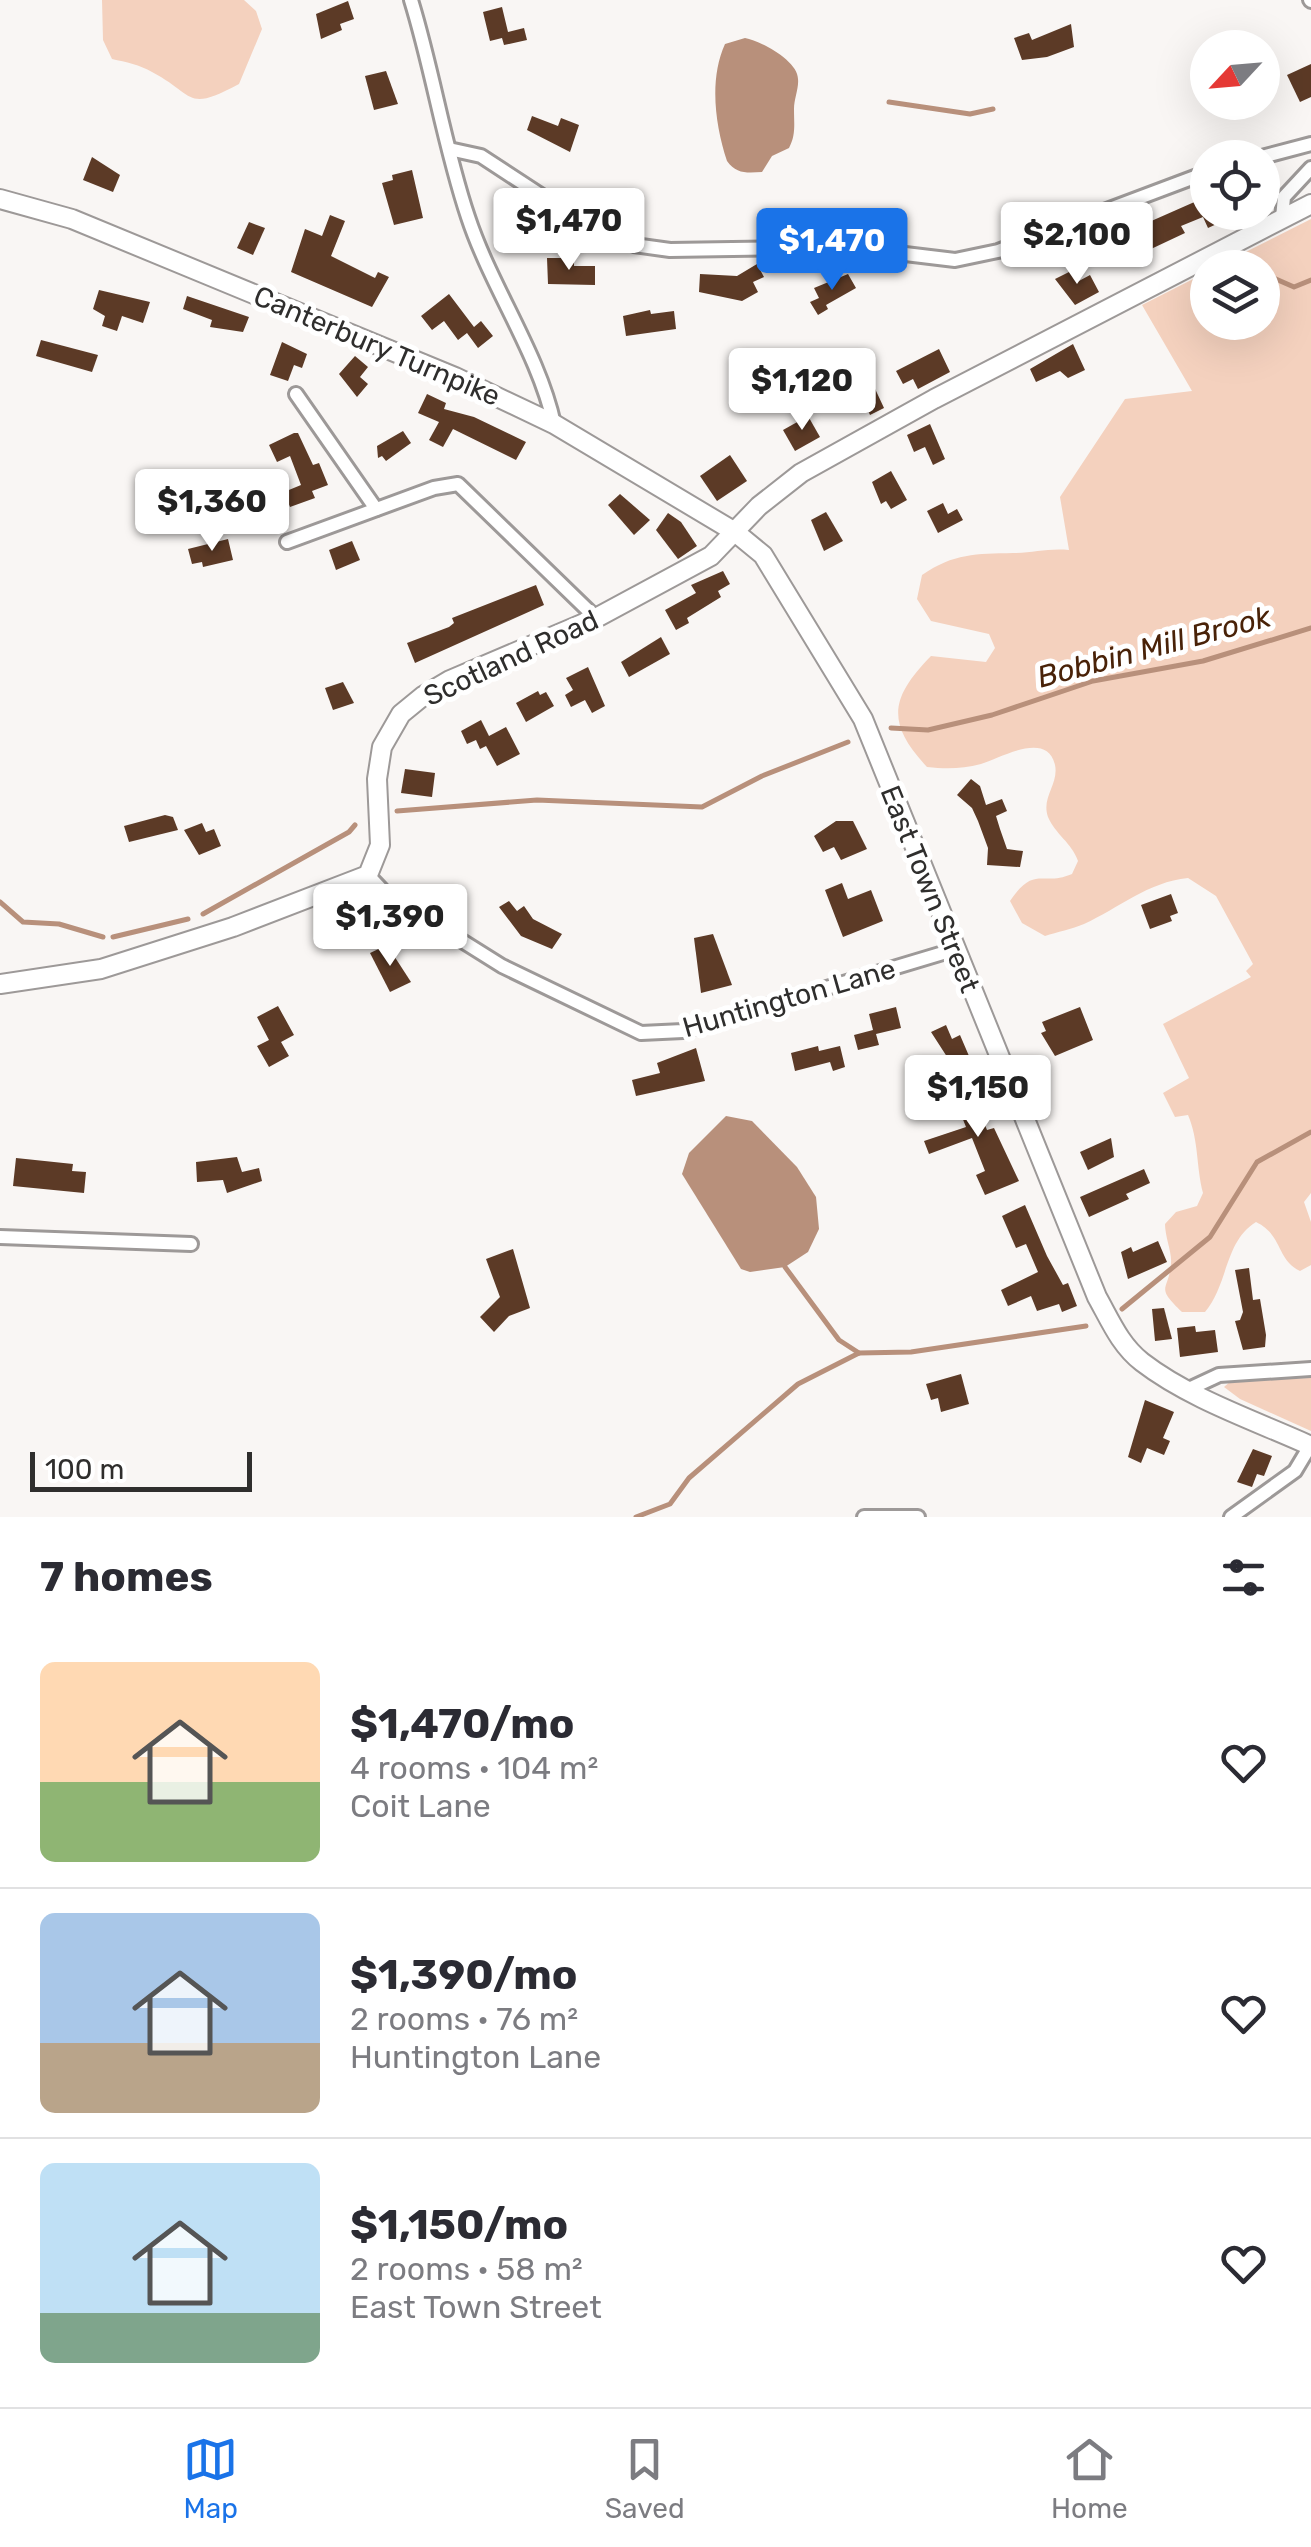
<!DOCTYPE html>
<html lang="en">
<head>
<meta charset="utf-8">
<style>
	body { margin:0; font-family:Rubik,sans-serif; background:#f7f7f7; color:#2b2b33; height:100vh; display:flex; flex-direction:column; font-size:38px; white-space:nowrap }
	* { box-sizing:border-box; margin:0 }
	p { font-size:32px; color:#7c7c81 }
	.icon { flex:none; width:55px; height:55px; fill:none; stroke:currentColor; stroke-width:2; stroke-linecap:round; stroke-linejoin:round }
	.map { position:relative; height:1517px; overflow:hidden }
	.details { display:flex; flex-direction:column; background:#fff; flex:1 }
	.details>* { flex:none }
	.needle { width:65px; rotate:244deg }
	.buttons { position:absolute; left:1190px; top:30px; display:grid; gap:20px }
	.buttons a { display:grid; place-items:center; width:90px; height:90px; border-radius:50%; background:#fff; box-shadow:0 10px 40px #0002; font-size:50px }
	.scale { position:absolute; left:30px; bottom:25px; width:222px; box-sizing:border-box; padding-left:10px; border:5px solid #2f2e2d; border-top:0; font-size:28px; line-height:35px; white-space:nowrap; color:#2f2e2d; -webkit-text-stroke:8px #fff; paint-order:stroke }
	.price { position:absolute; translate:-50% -85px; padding:0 22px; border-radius:10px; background:#fff; color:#222; font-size:32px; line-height:65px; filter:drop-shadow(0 2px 5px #0008) }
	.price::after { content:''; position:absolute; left:50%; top:60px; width:30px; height:22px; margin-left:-15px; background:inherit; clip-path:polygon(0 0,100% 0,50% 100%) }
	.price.on { background:#1a73e8; color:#fff }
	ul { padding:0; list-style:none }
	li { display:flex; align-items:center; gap:30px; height:250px; padding:0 40px }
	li+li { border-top:2px solid #e1e1e2 }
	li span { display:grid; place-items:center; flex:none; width:280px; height:200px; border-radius:15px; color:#555 }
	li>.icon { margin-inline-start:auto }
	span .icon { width:120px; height:120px; fill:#fffc; stroke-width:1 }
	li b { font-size:42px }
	h2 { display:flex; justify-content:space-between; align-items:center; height:120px; padding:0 40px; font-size:42px }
	.menu { display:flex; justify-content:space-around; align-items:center; height:140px; border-top:2px solid #e1e1e2; background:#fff; font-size:28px; color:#7c7c81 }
	.menu a { display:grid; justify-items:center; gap:5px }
	.menu .on { color:#1a73e8 }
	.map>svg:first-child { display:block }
</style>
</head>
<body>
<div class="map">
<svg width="1311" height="1517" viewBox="0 0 1311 1517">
	<rect width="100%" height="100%" fill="#f9f6f4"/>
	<!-- green -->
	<g fill="#f4d1be">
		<path d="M102,0H244L256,11L262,29L239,84C185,113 196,95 152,72C140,65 126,62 112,59L103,40Z"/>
		<path d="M1311,219V1193L1304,1202L1311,1222V1265L1300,1271C1276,1259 1283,1235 1256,1222C1224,1242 1229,1283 1205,1312H1182C1154,1285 1169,1292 1171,1263C1172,1252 1165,1237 1165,1224L1176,1212L1197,1206L1203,1193C1196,1166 1199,1141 1188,1115L1175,1117L1163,1093L1189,1078L1163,1024L1251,977L1246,971L1253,964L1216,896L1188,878C1148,882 1119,908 1084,924C1072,929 1057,932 1045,936L1022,923L1010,901C1035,864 1042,887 1072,874L1078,861C1072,843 1055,834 1048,817C1041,797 1059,784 1055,765C1047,730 1001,758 981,764C962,769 946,769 927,767C886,723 890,698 931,656L986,662L995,648L989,634L931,621L917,599L922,575C954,553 976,554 1013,553C1033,553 1048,548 1069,550L1060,497L1125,399L1192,391L1142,305L1207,272L1208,322H1262V268L1216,267Z"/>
		<polygon points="1311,1378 1311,1431 1240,1399 1224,1387 1232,1380"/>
	</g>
	<!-- water -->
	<g fill="#b8907b">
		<path d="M745,38C761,41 798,61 798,79C799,88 794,99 794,109C794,124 796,135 789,148L772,156L762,172C747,173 736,174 727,161C715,125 709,79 725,44Z"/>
		<polygon points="726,1116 752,1121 797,1167 816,1197 819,1229 808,1252 785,1267 750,1272 741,1269 682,1174 689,1153"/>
	</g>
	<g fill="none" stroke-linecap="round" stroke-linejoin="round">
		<!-- stream -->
		<g stroke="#b8907b" stroke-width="5">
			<polyline points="889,102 970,114 993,109"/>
			<polyline points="1245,255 1257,268"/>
			<polyline points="1262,273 1294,287 1311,280"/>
			<polyline points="891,728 928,730 992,715 1093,681 1203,661 1311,628"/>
			<polyline points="397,811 537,800 702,807 762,776 848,742"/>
			<polyline points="0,902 23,922 59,924 103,937"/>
			<polyline points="203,914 349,832 355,825"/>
			<polyline points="113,937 188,919"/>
			<polyline points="785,1267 839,1340 859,1353"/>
			<polyline points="1122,1309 1210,1237 1257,1162 1311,1132"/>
			<polyline points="636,1517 670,1504 689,1478 798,1384 859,1353 911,1352 1086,1326"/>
		</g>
	</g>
	<!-- building -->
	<g fill="#5c3a26">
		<polygon points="348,1 354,19 340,24 342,30 321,39 316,14"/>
		<polygon points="502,7 508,32 524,28 527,40 504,45 502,38 490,41 483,12"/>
		<polygon points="1071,24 1074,47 1047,57 1022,60 1014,38 1029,33 1032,40"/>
		<polygon points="1311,64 1311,97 1300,102 1287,75"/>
		<polygon points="386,71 398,104 374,110 365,76"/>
		<polygon points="532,116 558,126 561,118 579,125 570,152 527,130"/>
		<polygon points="92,157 120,175 113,192 83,180"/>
		<polygon points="412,170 423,218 394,225 382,183 393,180 392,175"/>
		<polygon points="1208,196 1208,212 1243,212 1208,228 1203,217 1181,226 1185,233 1151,249 1140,226"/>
		<polygon points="330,215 345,221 331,256 375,278 378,272 389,277 372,307 291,272 305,229 322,236"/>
		<polygon points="249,222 265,228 253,255 237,248"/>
		<polygon points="547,258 574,258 574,266 595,266 595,285 548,284"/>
		<polygon points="757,264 764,277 753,282 758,292 742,301 699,292 700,274 737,276"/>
		<polygon points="1071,271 1077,282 1090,275 1099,292 1075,305 1055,279"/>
		<polygon points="848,274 856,288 826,305 828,309 818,315 810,302 819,298 814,288"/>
		<polygon points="99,290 150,302 143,323 122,316 117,331 102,326 105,316 93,309"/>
		<polygon points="449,294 474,327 481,321 493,336 478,348 467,333 458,340 444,321 432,330 421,316"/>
		<polygon points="187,296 249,317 243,332 210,327 212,320 183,309"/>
		<polygon points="650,310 651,314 674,311 676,329 626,336 623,316"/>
		<polygon points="41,340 98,355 92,372 36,356"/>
		<polygon points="282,342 307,354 302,368 294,365 288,381 270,375"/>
		<polygon points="1073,344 1085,370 1068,378 1060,371 1036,382 1030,369"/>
		<polygon points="939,349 950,372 918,389 913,379 903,384 896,371"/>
		<polygon points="355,356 368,367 360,377 368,384 357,397 339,374"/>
		<polygon points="870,378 884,408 870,415 856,385"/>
		<polygon points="427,394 446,403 444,409 474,417 526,442 516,460 453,429 443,447 429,440 439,422 418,413"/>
		<polygon points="808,416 820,437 795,451 783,430"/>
		<polygon points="930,424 945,459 933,465 925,447 914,452 907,435"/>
		<polygon points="403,431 411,443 386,461 382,456 378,458 377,446"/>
		<polygon points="294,433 298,433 313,465 319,463 328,485 312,491 315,498 290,507 284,492 301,485 290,456 277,462 269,445"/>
		<polygon points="730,455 747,481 717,501 700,476"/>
		<polygon points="891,471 907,500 891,509 886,501 881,504 872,482"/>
		<polygon points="620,494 650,520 634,535 608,505"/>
		<polygon points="943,503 948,514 957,509 963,520 938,533 927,511"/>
		<polygon points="826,512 843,541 824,551 811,520"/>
		<polygon points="668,513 681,522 697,546 678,559 656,530"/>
		<polygon points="228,539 233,560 203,567 202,562 192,564 188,549"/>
		<polygon points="352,541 360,560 336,570 329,550"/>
		<polygon points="723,571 730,584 718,591 721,597 687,618 689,623 676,630 665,610 696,593 691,585"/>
		<polygon points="536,585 544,605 415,663 407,643 449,627 454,623 452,618"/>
		<polygon points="661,637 670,654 629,677 621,662"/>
		<polygon points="588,667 605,706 592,713 585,700 571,707 565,695 573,690 566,678"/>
		<polygon points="343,682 354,703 333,710 325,688"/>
		<polygon points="538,691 540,695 546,692 554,706 526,722 516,703"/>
		<polygon points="481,720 489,736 506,727 520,754 497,766 486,746 480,749 476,740 467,744 461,731"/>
		<polygon points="405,769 435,773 432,797 401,793"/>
		<polygon points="971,779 980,786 986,805 1002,799 1007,811 996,816 1000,829 1007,849 1023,851 1020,867 987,865 988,848 978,821 972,808 957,795"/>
		<polygon points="165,815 173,817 178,830 129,842 124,826"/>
		<polygon points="836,821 853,821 867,849 841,860 834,847 823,852 814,836"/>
		<polygon points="202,823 206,832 214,829 221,846 199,855 184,830"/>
		<polygon points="842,883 848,899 871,890 883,921 843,937 825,890"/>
		<polygon points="1171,894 1178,913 1170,916 1172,921 1150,929 1141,905"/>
		<polygon points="509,901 517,911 524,906 533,919 562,934 552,949 521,936 499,907"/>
		<polygon points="713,934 732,985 701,993 694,938"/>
		<polygon points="387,945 411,982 390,992 370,953"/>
		<polygon points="278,1006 294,1035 281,1042 289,1056 269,1067 257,1046 269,1040 257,1017"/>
		<polygon points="896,1007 901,1028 876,1034 879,1045 858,1050 854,1035 873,1030 869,1014"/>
		<polygon points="1080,1007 1093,1040 1055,1056 1041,1033 1046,1031 1042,1022"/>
		<polygon points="946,1025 952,1039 960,1035 969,1056 951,1063 931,1032"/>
		<polygon points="818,1046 819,1051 840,1046 845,1067 833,1071 830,1062 795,1071 791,1053"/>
		<polygon points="696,1048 705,1081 636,1096 632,1080 660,1073 657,1063"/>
		<polygon points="979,1077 986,1097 975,1101 987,1130 994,1128 1019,1181 985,1195 976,1175 985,1171 972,1138 929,1154 924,1141 966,1127 952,1092"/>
		<polygon points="1111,1138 1114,1157 1088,1170 1080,1152"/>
		<polygon points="237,1157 242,1172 259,1168 262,1181 227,1193 223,1180 197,1182 196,1162"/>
		<polygon points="16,1158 73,1164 72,1171 86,1172 84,1193 13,1186"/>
		<polygon points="1144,1169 1150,1183 1126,1194 1129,1199 1089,1217 1080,1197"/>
		<polygon points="1025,1205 1047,1256 1063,1285 1068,1283 1077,1306 1062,1312 1059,1304 1037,1311 1031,1296 1008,1306 1001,1290 1038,1272 1026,1244 1016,1248 1002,1216"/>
		<polygon points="1158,1241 1167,1262 1128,1279 1121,1252 1131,1247 1133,1252"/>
		<polygon points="513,1249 530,1308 509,1316 494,1332 480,1317 500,1297 486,1259"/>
		<polygon points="1249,1268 1253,1300 1260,1299 1266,1335 1265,1347 1243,1350 1235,1321 1240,1320 1243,1312 1235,1270"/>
		<polygon points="1164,1308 1172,1339 1155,1341 1152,1309"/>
		<polygon points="1195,1326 1196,1332 1215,1330 1218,1352 1180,1357 1177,1328"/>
		<polygon points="961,1374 969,1404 941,1412 938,1398 931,1400 926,1384"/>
		<polygon points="1145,1400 1174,1412 1163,1438 1170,1441 1164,1455 1147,1448 1141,1463 1128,1457"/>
		<polygon points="1253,1449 1272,1456 1264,1476 1257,1474 1252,1487 1237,1482"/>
	</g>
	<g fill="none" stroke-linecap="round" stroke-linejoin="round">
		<!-- street casing -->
		<g stroke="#9d9998" stroke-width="18">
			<g id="street">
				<path d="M411,0C433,71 444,146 468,217C491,287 539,354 554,424"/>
				<polyline points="1310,0 1311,1"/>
				<polyline points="449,149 481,156 591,228 634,245 670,250 847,247 955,260 998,251 1208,172"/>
				<polyline points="1258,158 1311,144"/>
				<polyline points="1282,218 1284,197 1311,168"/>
				<polyline points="296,394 376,509"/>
				<polyline points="287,542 434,488 458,484 596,618"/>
				<polyline points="368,875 384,892 502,966 641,1033 683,1031 953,950"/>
				<polyline points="0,1237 191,1244"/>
				<polyline points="1189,1389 1219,1375 1311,1369"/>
				<polyline points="864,1517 918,1517"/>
				<polyline points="1231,1517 1295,1471 1310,1446"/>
			</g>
		</g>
		<!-- secondary casing -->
		<g stroke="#9d9998" stroke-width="22">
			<g id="secondary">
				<path d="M0,199L72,219L455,377L554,424L735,532L763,555L863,719L1097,1297C1110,1320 1120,1345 1142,1362C1190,1399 1256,1421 1311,1446"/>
				<polyline points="0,984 101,969 233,927 368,875 380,845 377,779 382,747 401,714 423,696 450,680 596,618 711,556 759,506 801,473 934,399 1311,204"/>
			</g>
		</g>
		<!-- street -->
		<use href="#street" stroke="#fff" stroke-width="12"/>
		<!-- secondary -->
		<use href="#secondary" stroke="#fff" stroke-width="18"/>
	</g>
	<g text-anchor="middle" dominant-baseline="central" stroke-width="10" stroke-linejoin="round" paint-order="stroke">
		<!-- street labels -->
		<g font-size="28" fill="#2f2e2d" stroke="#fff">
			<text transform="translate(377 346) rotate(23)">Canterbury Turnpike</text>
			<text transform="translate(511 658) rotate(-25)">Scotland Road</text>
			<text transform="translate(930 889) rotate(68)">East Town Street</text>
			<text transform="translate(789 998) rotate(-16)">Huntington Lane</text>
		</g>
		<!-- water labels -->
		<g font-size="30" font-style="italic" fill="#492208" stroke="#fff">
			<text transform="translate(1154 647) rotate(-15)">Bobbin Mill Brook</text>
		</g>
	</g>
</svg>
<div class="buttons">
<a><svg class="needle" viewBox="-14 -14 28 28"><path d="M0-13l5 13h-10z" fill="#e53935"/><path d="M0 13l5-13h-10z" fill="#7c7c81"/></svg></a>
<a><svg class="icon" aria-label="locate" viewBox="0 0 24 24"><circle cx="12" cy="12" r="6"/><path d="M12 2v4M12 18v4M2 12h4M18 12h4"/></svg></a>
<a><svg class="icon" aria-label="layers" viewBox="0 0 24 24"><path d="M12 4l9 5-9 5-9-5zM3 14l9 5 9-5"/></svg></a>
</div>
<div class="scale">100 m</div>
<b class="price" style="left:569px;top:273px">$1,470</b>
<b class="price" style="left:1077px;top:287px">$2,100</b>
<b class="price on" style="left:832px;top:293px">$1,470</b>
<b class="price" style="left:802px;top:433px">$1,120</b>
<b class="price" style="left:212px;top:554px">$1,360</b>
<b class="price" style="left:390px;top:969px">$1,390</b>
<b class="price" style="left:978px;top:1140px">$1,150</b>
</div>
<section class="details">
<h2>7 homes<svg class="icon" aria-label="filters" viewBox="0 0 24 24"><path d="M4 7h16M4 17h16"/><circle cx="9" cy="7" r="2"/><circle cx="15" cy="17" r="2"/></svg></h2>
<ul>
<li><span style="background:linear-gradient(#ffd9b3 60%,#8fb573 0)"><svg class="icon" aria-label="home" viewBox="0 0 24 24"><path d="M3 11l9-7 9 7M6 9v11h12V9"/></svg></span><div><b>$1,470/mo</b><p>4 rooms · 104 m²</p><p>Coit Lane</p></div><svg class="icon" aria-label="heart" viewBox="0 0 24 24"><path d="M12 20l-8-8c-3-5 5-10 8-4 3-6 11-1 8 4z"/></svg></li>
<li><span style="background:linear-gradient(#a9c7e8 65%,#b9a48a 0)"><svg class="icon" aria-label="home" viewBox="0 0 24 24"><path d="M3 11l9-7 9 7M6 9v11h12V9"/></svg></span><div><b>$1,390/mo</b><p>2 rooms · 76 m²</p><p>Huntington Lane</p></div><svg class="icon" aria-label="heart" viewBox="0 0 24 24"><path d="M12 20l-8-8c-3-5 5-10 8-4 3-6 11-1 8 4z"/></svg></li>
<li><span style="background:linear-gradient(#bfe0f5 75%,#7fa58c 0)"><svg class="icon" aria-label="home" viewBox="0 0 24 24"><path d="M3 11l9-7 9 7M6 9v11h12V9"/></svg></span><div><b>$1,150/mo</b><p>2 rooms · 58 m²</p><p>East Town Street</p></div><svg class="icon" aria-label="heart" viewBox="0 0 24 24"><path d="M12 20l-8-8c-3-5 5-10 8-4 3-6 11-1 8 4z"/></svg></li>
</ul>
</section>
<nav class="menu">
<a class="on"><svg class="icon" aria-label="map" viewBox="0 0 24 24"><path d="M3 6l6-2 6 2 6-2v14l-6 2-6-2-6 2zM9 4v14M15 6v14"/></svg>Map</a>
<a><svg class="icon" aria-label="saved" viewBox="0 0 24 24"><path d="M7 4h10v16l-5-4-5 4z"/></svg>Saved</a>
<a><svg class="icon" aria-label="home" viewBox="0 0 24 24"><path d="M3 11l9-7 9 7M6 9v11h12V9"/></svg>Home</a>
</nav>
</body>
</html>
